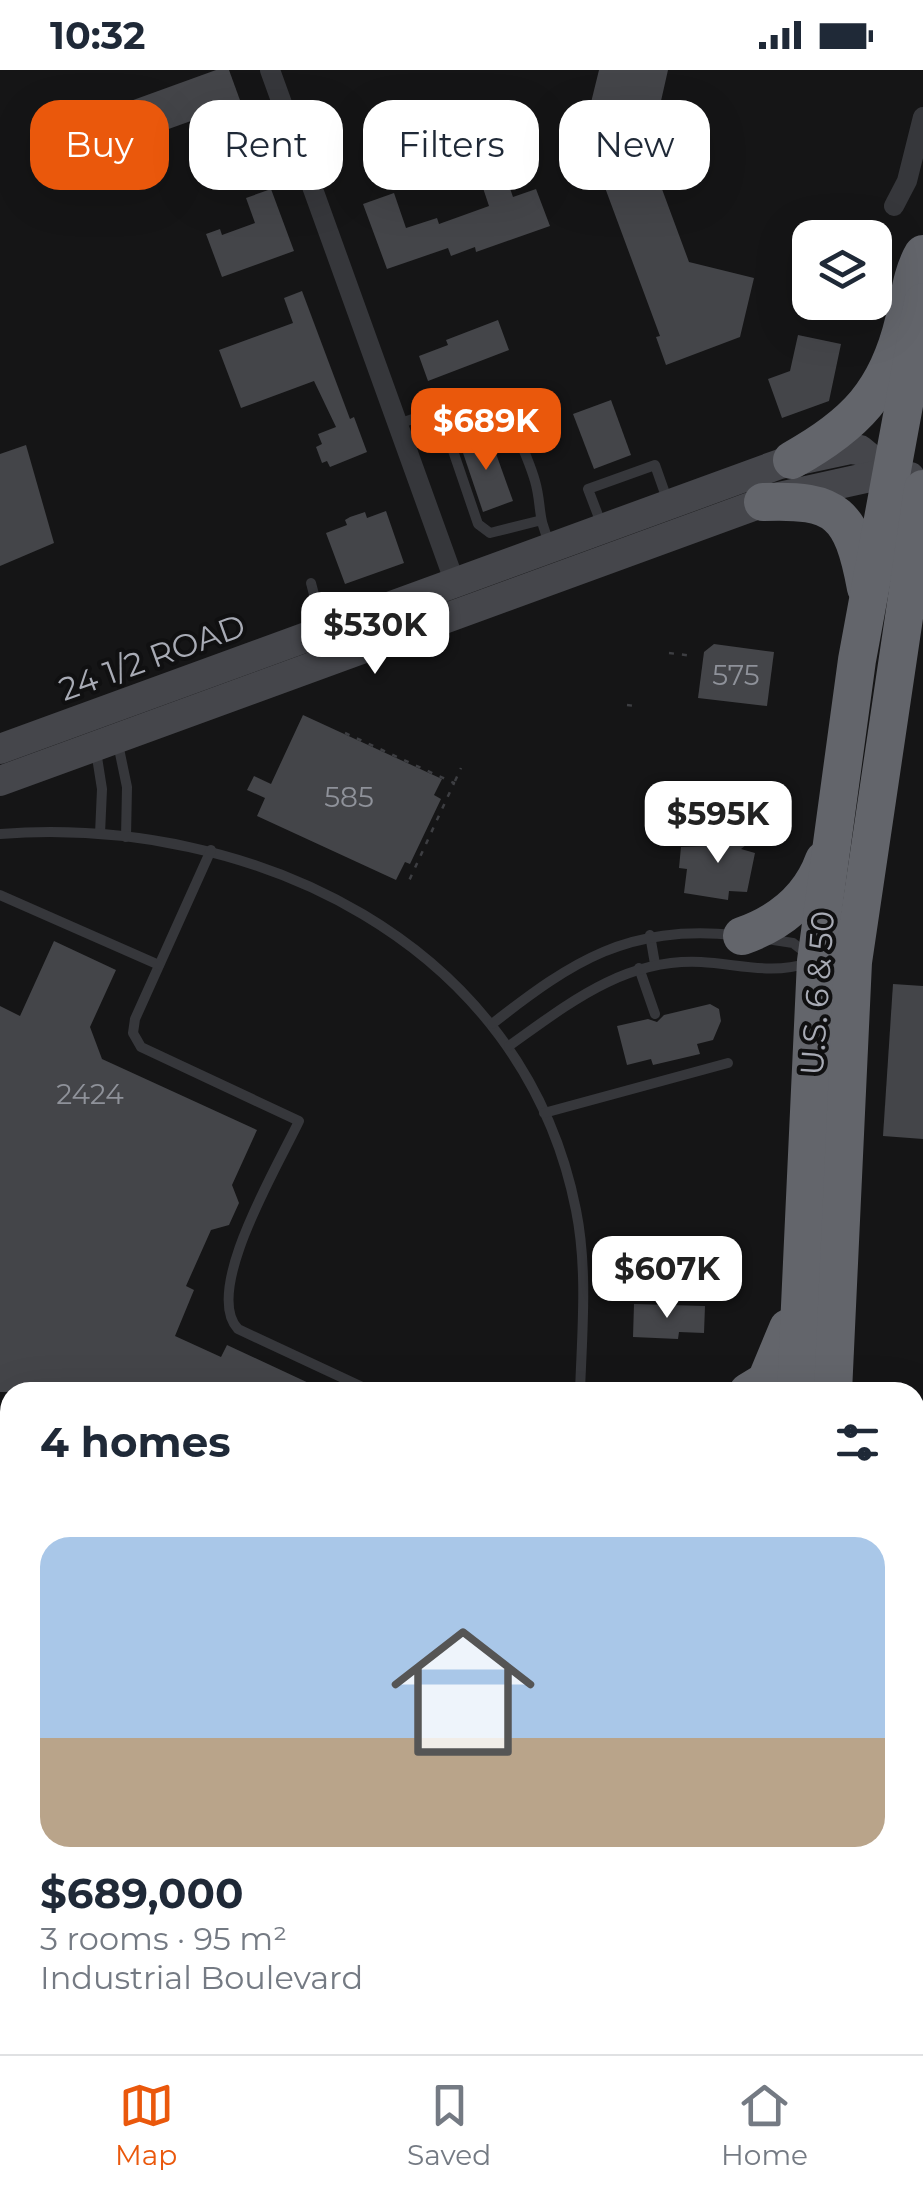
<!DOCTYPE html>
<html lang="en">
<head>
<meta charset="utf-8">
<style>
	body { margin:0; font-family:Montserrat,sans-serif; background:#f6f6f7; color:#1f2937; height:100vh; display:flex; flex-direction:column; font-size:38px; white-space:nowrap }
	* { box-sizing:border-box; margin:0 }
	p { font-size:32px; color:#747a83 }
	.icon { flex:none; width:55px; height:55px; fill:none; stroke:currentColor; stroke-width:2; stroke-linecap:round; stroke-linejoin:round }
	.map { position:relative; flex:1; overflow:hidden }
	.sheet { position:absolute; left:0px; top:1312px; width:925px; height:672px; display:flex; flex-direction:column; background:#fff; border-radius:30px 30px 0 0; box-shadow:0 10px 40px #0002 }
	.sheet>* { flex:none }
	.hud { position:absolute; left:30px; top:30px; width:865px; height:90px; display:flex; gap:20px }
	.fabs { position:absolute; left:792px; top:150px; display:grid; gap:20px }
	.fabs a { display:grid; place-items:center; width:100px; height:100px; border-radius:20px; background:#fff; box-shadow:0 10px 40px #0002; font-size:50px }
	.price { position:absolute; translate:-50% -85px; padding:0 22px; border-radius:20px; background:#fff; color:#222; font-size:32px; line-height:65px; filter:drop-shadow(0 2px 5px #0008) }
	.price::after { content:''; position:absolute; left:50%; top:60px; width:30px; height:22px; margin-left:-15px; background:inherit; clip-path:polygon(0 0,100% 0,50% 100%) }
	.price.current { background:#ea580c; color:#fff }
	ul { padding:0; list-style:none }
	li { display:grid; align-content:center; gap:20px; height:530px; padding:0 40px }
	li span { display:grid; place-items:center; height:310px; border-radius:30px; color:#555 }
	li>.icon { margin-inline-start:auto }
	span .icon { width:180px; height:180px; fill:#fffc; stroke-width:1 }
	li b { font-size:42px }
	h2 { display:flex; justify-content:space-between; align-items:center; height:120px; padding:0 40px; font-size:42px }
	.chip { padding:0 35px; border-radius:30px; background:#fff; box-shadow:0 10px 40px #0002; font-size:35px; line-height:90px }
	.chip.current { background:#ea580c; color:#fff }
	.status { display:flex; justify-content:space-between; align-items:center; height:70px; padding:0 50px; background:#fff; direction:ltr }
	.status svg { height:28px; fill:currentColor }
	.dock { display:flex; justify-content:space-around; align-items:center; height:140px; border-top:2px solid #e0e1e3; background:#fff; font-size:28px; color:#747a83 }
	.dock a { display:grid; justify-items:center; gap:5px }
	.dock .current { color:#ea580c }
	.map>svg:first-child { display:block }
</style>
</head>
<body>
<div class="status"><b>10:32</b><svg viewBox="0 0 49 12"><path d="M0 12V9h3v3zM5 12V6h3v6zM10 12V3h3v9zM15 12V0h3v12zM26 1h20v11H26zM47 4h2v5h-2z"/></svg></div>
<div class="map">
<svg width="923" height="1984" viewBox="0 0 923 1984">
	<rect width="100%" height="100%" fill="#151516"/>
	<!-- building -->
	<g fill="#444549">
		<polygon points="216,0 229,0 241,33 138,70 125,33"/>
		<polygon points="599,0 668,0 649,84 689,192 754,208 740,267 666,295 656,267 660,266 584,61"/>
		<polygon points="504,101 513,127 536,119 550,156 476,182 475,177 451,186 448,178 387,199 363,134 394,123 406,158 437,148 439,154 489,136 480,109"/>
		<polygon points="271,119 294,181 222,207 206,164 220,159 222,165 255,153 246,128"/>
		<polygon points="302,221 350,349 354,347 367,382 330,397 327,391 322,393 316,377 322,374 318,364 336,357 314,311 241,338 219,280 293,253 284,228"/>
		<polygon points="498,250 509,280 428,311 419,286 448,275 446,270"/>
		<polygon points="798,265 841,274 829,331 782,348 768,309 790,301"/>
		<polygon points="611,330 631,385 594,399 573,344"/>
		<polygon points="489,364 513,431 483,442 460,374"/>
		<polygon points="26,375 54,473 0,496 0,384"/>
		<polygon points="386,441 404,493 345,514 326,463 347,455 345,450 350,447 365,442 367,448"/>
		<polygon points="714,574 774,582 767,636 698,628 704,582"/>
		<polygon points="303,645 442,709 434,725 441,729 410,794 405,792 396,810 257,746 265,728 247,720 254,706 271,714"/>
		<polygon points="741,757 752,770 741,779 755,783 747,822 729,821 728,830 684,823 687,799 679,798 681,777 706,776 707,764 722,765 721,775"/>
		<polygon points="54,871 116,900 90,957 102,989 257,1060 232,1115 239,1133 229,1155 211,1160 186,1216 194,1220 175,1266 221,1287 227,1275 328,1322 0,1322 0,936 20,946"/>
		<polygon points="893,914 923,916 923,1069 883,1066"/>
		<polygon points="710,934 719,939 721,951 713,970 697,974 700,984 653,995 651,989 627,995 617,956 648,949 657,952 664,945"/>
		<polygon points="634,1234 705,1236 704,1263 679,1262 678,1269 633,1267"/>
	</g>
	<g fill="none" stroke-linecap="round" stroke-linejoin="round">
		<!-- path -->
		<g stroke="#3d3e42" stroke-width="2.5" stroke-dasharray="5 8" stroke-linecap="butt">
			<polyline points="669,583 693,586"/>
			<polyline points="627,635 635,636"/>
			<polyline points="345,663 454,713 408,813"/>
			<polyline points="455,711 461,698"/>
		</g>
		<!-- lane -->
		<g stroke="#36373b" stroke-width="10">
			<polyline points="398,354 489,323 504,336"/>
			<path d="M538,451L490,463L478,454L450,372L462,345L504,336C515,361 528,386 535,411C542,435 537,449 550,472"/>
			<polyline points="601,453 588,419 655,395 667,429"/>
			<polyline points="311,513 322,555"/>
			<polyline points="117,669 127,717 126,767"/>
			<polyline points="96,681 102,719 100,764"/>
			<path d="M0,764C253,745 523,872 576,1140C588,1200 582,1262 580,1322"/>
			<path d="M211,780L135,949L133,963L141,977L299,1051C279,1094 202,1221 238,1259L373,1322"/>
			<polyline points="0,825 159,895"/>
			<polyline points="650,865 655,894"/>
			<polyline points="767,869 793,873 806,883"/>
			<polyline points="639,898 655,944"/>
			<path d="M492,954C574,890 627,855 735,865"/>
			<path d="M509,976C568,934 624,888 701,892C738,894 772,905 808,893"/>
			<polyline points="544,1043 728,993"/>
			<polyline points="181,1975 183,1984"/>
			<polyline points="422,1984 425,1975"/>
		</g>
		<!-- street -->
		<g stroke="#36373b" stroke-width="20">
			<polyline points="270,0 455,513"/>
			<polyline points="894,136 907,111 923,47"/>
		</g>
		<!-- secondary -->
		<g stroke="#45464b" stroke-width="30">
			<polyline points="0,679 780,394 850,379 860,380 888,403"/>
			<polyline points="0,711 775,428 888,403 910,407"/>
		</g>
		<!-- highway -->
		<g stroke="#63656b" stroke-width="38">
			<path d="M792,390C855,355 887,322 904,251C909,230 912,202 923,184"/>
			<path d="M763,432C837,429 852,443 866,518"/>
			<path d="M742,866C779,853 810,829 824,790"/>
			<polyline points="748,1322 766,1311 788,1258"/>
			<polyline points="796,1322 816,891 857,590 923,232"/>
			<polyline points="833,1322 853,892 923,419"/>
			<polyline points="725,1984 727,1975"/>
			<polyline points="763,1984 765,1975"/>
		</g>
		<!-- rail -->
		<g stroke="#505156" stroke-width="5" stroke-dasharray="12 10" stroke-linecap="butt">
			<polyline points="915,1858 923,1824"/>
			<polyline points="885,1984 887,1975"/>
		</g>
	</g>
	<g text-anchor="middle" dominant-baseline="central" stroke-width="8" stroke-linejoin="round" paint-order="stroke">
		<!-- number labels -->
		<g font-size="28" fill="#8f929a">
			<text x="736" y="605">575</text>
			<text x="349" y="727">585</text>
			<text x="90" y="1024">2424</text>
		</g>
		<!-- street labels -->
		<g font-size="32" fill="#a8abb5" stroke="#101011">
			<text transform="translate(152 587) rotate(-20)">24 1/2 ROAD</text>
			<text transform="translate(817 923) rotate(-86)">U.S. 6 &amp; 50</text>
		</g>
	</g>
</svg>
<div class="fabs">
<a><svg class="icon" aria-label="layers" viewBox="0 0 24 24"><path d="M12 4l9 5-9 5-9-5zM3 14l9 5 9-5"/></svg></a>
</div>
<b class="price current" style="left:486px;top:403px">$689K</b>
<b class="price" style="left:375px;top:607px">$530K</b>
<b class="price" style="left:718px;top:796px">$595K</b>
<b class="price" style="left:667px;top:1251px">$607K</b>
<div class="hud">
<a class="chip current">Buy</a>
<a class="chip">Rent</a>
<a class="chip">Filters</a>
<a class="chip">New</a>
</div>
<section class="sheet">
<h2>4 homes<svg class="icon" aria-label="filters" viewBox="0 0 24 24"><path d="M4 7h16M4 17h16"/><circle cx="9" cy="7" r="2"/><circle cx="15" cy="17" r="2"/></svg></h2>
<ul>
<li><span style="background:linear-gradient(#a9c7e8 65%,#b9a48a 0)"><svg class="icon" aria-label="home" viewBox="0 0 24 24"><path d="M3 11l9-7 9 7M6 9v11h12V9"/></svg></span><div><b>$689,000</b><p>3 rooms · 95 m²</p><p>Industrial Boulevard</p></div></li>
</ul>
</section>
</div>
<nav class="dock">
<a class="current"><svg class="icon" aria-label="map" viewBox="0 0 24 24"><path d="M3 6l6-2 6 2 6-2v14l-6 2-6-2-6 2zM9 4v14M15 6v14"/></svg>Map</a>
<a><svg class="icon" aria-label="saved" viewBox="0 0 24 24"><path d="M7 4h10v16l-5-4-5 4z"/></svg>Saved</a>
<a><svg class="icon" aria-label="home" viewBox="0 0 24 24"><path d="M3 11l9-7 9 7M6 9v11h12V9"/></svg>Home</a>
</nav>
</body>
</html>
